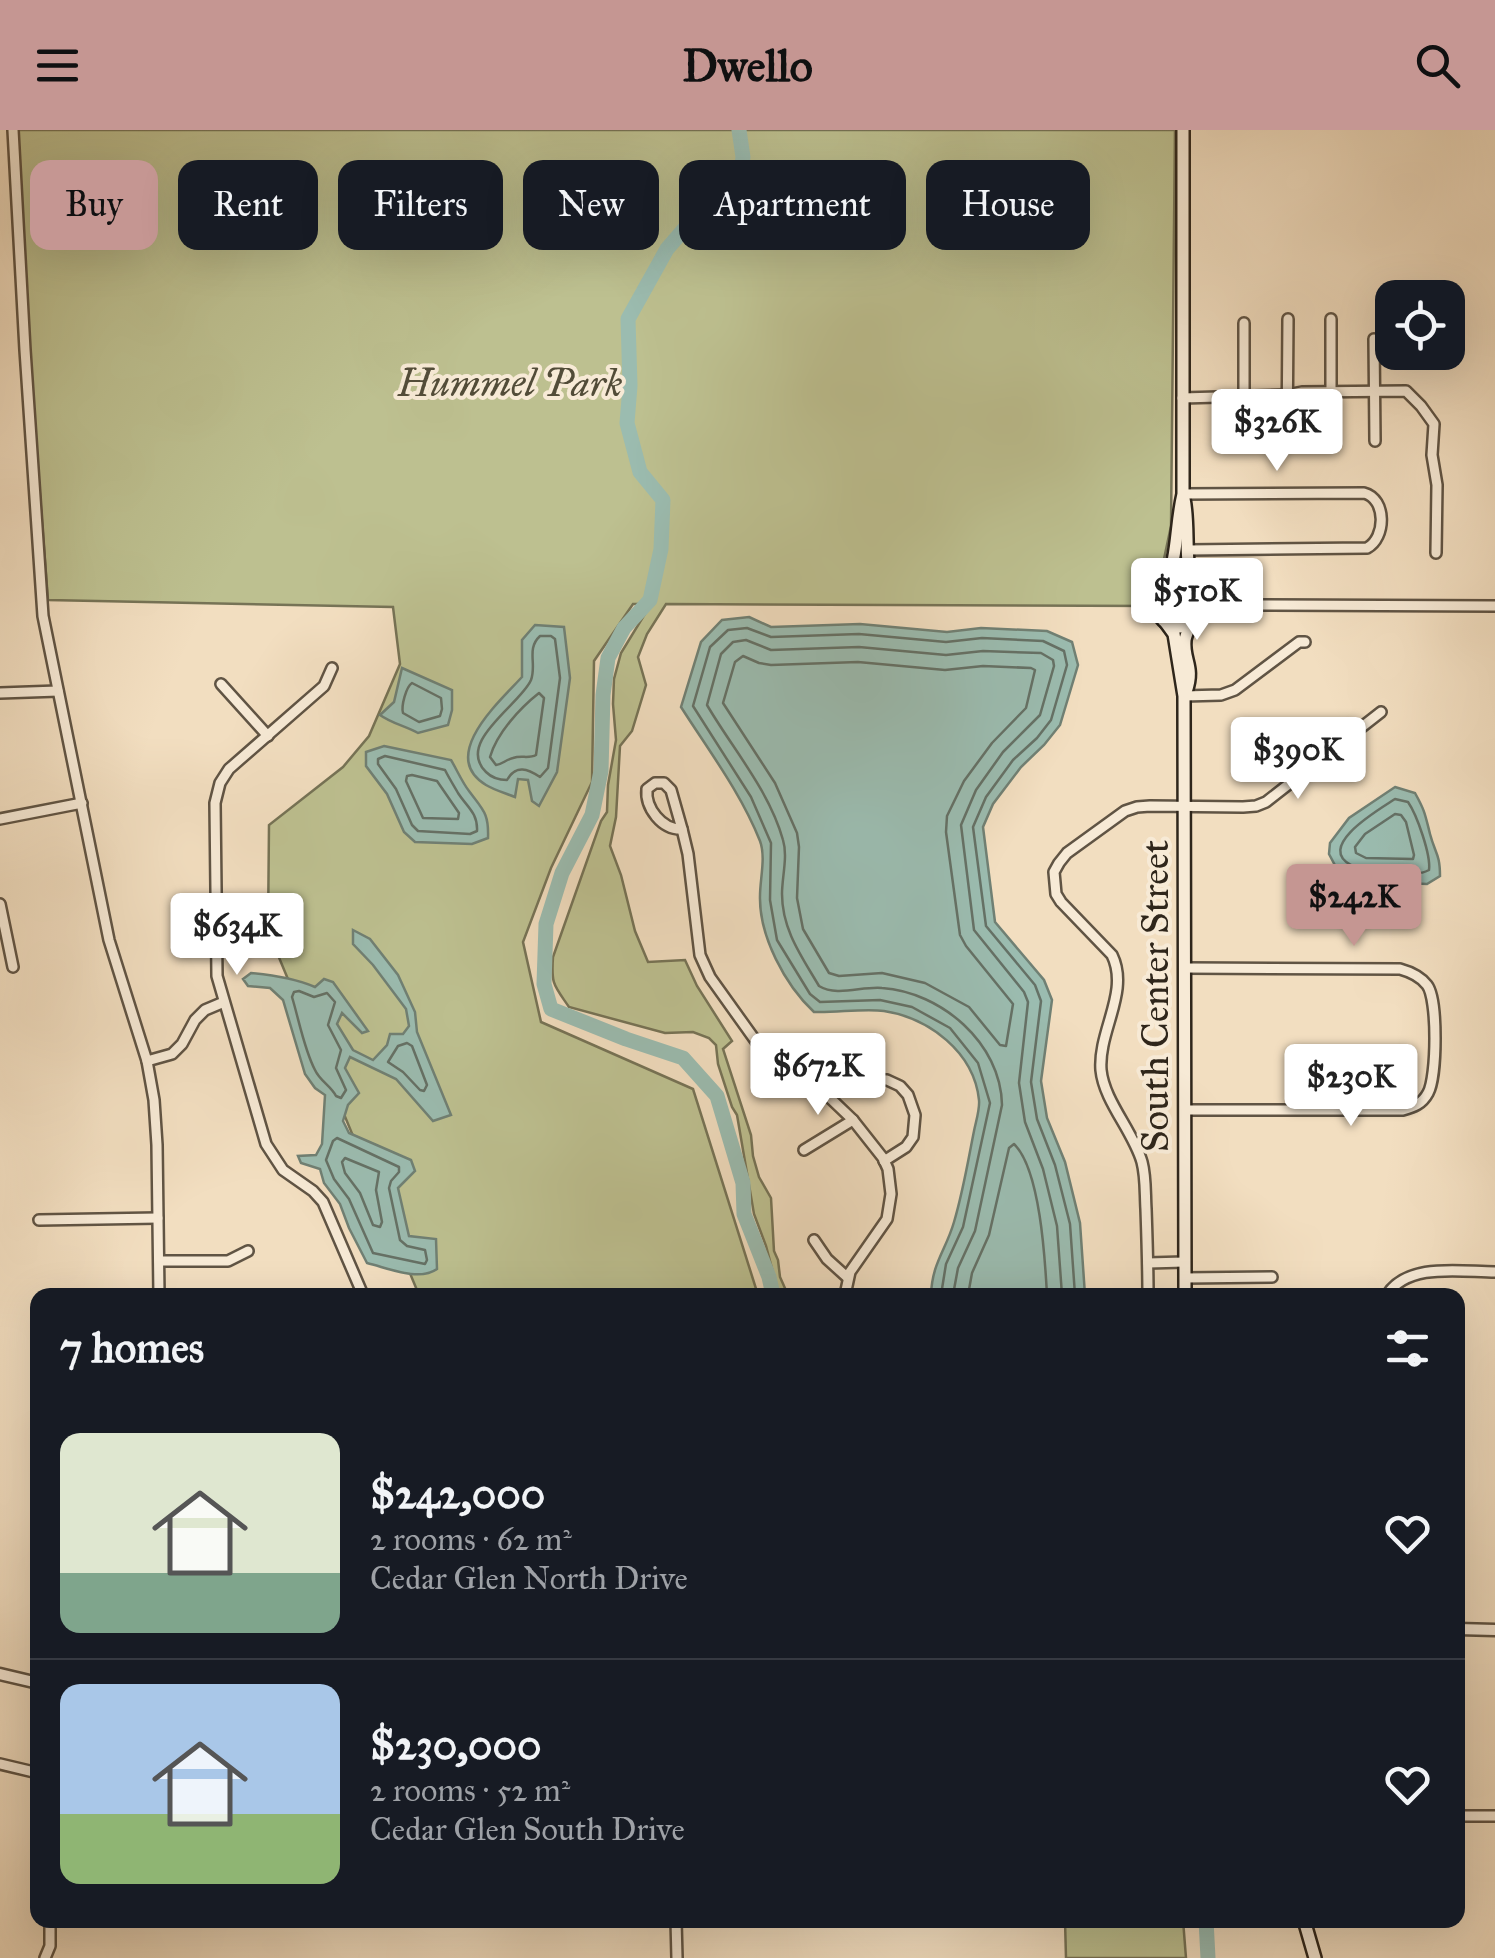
<!DOCTYPE html>
<html lang="en">
<head>
<meta charset="utf-8">
<style>
	body { margin:0; font-family:"IM FELL Great Primer",serif; background:#242831; color:#f1f3f6; height:100vh; display:flex; flex-direction:column; font-size:38px; white-space:nowrap }
	* { box-sizing:border-box; margin:0 }
	p { font-size:32px; color:#9ea1a6 }
	.icon { flex:none; width:55px; height:55px; fill:none; stroke:currentColor; stroke-width:2; stroke-linecap:round; stroke-linejoin:round }
	.map { position:relative; flex:1; overflow:hidden }
	.panel { position:absolute; left:30px; top:1158px; width:1435px; height:640px; display:flex; flex-direction:column; background:#171b24; border-radius:20px; box-shadow:0 10px 40px #0002 }
	.panel>* { flex:none }
	.banner { position:absolute; left:30px; top:30px; width:1435px; height:90px; display:flex; gap:20px }
	.fabs { position:absolute; left:1375px; top:150px; display:grid; gap:20px }
	.fabs a { display:grid; place-items:center; width:90px; height:90px; border-radius:20px; background:#171b24; box-shadow:0 10px 40px #0002; font-size:50px }
	.price { position:absolute; translate:-50% -85px; padding:0 22px; border-radius:10px; background:#fff; color:#222; font-size:32px; line-height:65px; filter:drop-shadow(0 2px 5px #0008) }
	.price::after { content:''; position:absolute; left:50%; top:60px; width:30px; height:22px; margin-left:-15px; background:inherit; clip-path:polygon(0 0,100% 0,50% 100%) }
	.price.on { background:#c59692; color:#111 }
	ul { padding:0; list-style:none }
	li { display:flex; align-items:center; gap:30px; height:250px; padding:0 30px }
	li+li { border-top:2px solid #363941 }
	li span { display:grid; place-items:center; flex:none; width:280px; height:200px; border-radius:20px; color:#555 }
	li>.icon { margin-inline-start:auto }
	span .icon { width:120px; height:120px; fill:#fffc; stroke-width:1 }
	li b { font-size:42px }
	h2 { display:flex; justify-content:space-between; align-items:center; height:120px; padding:0 30px; font-size:42px }
	.chip { padding:0 35px; border-radius:20px; background:#171b24; box-shadow:0 10px 40px #0002; font-size:35px; line-height:90px }
	.chip.on { background:#c59692; color:#111 }
	header { display:flex; justify-content:space-between; align-items:center; height:130px; padding:0 30px; background:#c59692; color:#111; font-size:45px; font-weight:700 }
	.map>svg:first-child { display:block }
</style>
</head>
<body>
<header><svg class="icon" aria-label="menu" viewBox="0 0 24 24"><path d="M4 6h16M4 12h16M4 18h16"/></svg>Dwello<svg class="icon" aria-label="search" viewBox="0 0 24 24"><circle cx="10" cy="10" r="6"/><path d="M15 15l6 6"/></svg></header>
<div class="map">
<svg width="1495" height="1828" viewBox="0 0 1495 1828">
	<rect width="100%" height="100%" fill="#f2dec0"/>
	<filter id="stains"><feTurbulence type="fractalNoise" baseFrequency=".002" numOctaves="4"/><feColorMatrix values="0 0 0 0 .2 0 0 0 0 .09 0 0 0 0 .02 0 0 0 .5 -.17"/></filter>
	<radialGradient id="worn" r=".72"><stop offset=".6" stop-color="#630" stop-opacity="0"/><stop offset="1" stop-color="#630" stop-opacity=".3"/></radialGradient>
	<!-- green -->
	<g fill="#bdc090" stroke="#767356" stroke-width="2.5">
		<path d="M15,0H1175L1171,396L1154,476L666,474L647,504L638,527L646,555L632,601L620,616L616,687L610,716L621,745L635,801L648,832L685,830L697,856L732,911L723,919L751,1005L753,1026L759,1047L771,1068L774,1121L778,1130L780,1147L788,1165H779L766,1116L754,1084L737,985L732,977L718,934L716,915L709,908L693,902L665,903L569,877C554,855 551,855 553,827L601,691L607,682L608,655L616,610L613,574L614,549L621,523L651,474H633L594,531L592,652L551,738L523,812L541,892L693,959L758,1165H419L268,801L269,695L343,637L369,606L400,534L393,477L48,470L13,11Z"/>
		<polygon points="1065,1790 1183,1790 1186,1828 1066,1828"/>
	</g>
	<!-- water -->
	<g fill="#9bbcb0" stroke="#708074" stroke-width="2.5">
		<path d="M749,487L771,497L860,494L947,502L981,498L1047,501L1072,512L1078,535L1060,595L1044,615L1021,637L993,674L983,697L995,792L1044,850L1052,870L1041,951L1047,988L1065,1032L1080,1093L1085,1165H931C932,1133 946,1120 954,1092C963,1062 968,1031 974,1001C976,991 980,979 979,970C974,922 929,888 884,881C864,878 836,883 814,882C785,855 759,806 760,766C760,749 766,727 760,711C741,663 709,621 681,577L701,512L722,490Z"/>
		<path d="M535,495L564,497L570,548L557,642L539,676L532,671L528,650L518,649L515,667C505,663 494,660 486,655C438,626 499,572 522,547V510Z"/>
		<path d="M402,538L452,560V580L448,595L418,603C405,596 391,593 380,585L394,572Z"/>
		<path d="M384,616L451,630C457,640 462,652 469,661C483,680 489,683 488,708L472,714L415,712L404,702L387,664L366,636V622Z"/>
		<path d="M1395,657L1415,663C1425,681 1425,684 1430,704C1435,723 1440,724 1440,746L1427,754L1361,751L1337,739L1329,724L1330,713L1349,688Z"/>
		<path d="M353,800L370,809L398,845L415,882L417,902L451,985L433,991L396,949L350,927L345,938L359,963L348,975L343,991L349,1003L411,1030L415,1041L398,1058L409,1106L436,1109L437,1139C419,1152 388,1138 367,1133L349,1098L340,1074L324,1053L320,1039L301,1033L298,1026L316,1025L322,1014L325,965L315,958L305,944L283,870L270,858L248,856L243,849L251,843C273,845 294,848 315,857L324,849L333,852L368,901L362,903L342,883L337,894L353,920L373,930L387,915L390,904H403L409,896L406,879L373,835L353,814Z"/>
	</g>
	<g fill="none" stroke-linecap="round" stroke-linejoin="round">
		<!-- shore -->
		<g stroke="#657166" stroke-width="2.5">
			<path d="M540,506H551L555,509L560,548L548,638L540,647C528,639 516,634 507,650C498,650 492,648 486,642C455,612 521,574 531,550C537,534 526,519 540,506Z"/>
			<polygon points="743,526 759,533 771,535 858,532 945,540 983,536 1031,538 1035,540 1026,578 992,613 964,651 947,686 946,702 960,805 966,816 1013,874 1006,916 1000,915 969,877 925,853 882,843 839,846 829,843 803,799 797,768 799,717 797,703 775,653 723,573 735,532"/>
			<path d="M412,553L441,568L442,579L440,586L419,592L403,583C401,576 406,557 412,553Z"/>
			<path d="M539,563L544,568L536,625C529,629 521,625 513,628C505,630 503,634 496,635L490,627C497,603 520,578 539,563Z"/>
			<path d="M385,626L445,640C449,648 454,656 458,663C467,677 478,683 477,701L470,704L418,701L412,695L396,659L378,634V629Z"/>
			<polygon points="412,645 437,651 459,683 458,689 423,688 406,651 407,646"/>
			<path d="M1395,669L1408,672C1417,685 1431,725 1429,740C1416,747 1404,742 1390,741C1382,741 1373,742 1366,741C1360,740 1356,737 1351,735C1315,716 1380,679 1395,669Z"/>
			<polygon points="1395,684 1401,685 1406,692 1414,725 1413,729 1366,728 1356,723 1355,717 1365,704"/>
			<path d="M299,861L314,867L327,863L335,872L328,895L341,920L336,938L346,960L341,968L336,966C331,956 320,951 315,940C304,919 299,890 292,867L294,862Z"/>
			<polygon points="407,913 412,916 427,955 424,961 420,960 403,942 388,932 398,916"/>
			<polygon points="337,1008 399,1037 399,1042 391,1051 389,1058 400,1110 407,1116 425,1120 427,1130 425,1134 373,1123 349,1069 334,1049 326,1030 333,1011"/>
			<polygon points="345,1028 379,1042 376,1060 382,1092 380,1097 373,1095 360,1063 345,1043 342,1032"/>
			<polyline points="941,1165 946,1134 963,1097 990,973 978,933 950,898 912,877 880,870 820,872 810,864 777,810 770,770 771,713 751,667 693,576 710,517 728,500 747,498 771,507 859,504 946,512 982,508 1043,511 1064,521 1067,535 1051,590 1037,608 1013,630 986,667 973,697 986,796 1035,855 1041,871 1031,952 1037,989 1055,1035 1070,1094 1075,1165"/>
			<path d="M953,1165L958,1138L975,1101L1002,975C1001,913 941,862 882,858C862,856 837,867 819,856C802,827 782,800 782,764C782,747 788,726 783,710C769,660 732,618 707,575L721,524L733,512L746,510L771,520L859,517L946,525L983,521L1041,523L1053,530L1054,536L1040,585L1003,622L976,660L961,695L974,800L1024,862L1028,872L1019,953L1025,992L1043,1039L1057,1096L1062,1165"/>
			<path d="M968,1165L972,1143L989,1105L1009,1018L1014,1014C1040,1039 1045,1128 1047,1165"/>
		</g>
		<!-- river -->
		<g stroke="#9bbcb0" stroke-width="15">
			<polyline points="739,0 743,27 737,71 686,97 667,119 628,189 630,256 627,293 640,342 663,370 661,419 650,470 624,498 608,528 603,565 601,641 592,685 562,743 546,794 544,854 551,879 626,909 683,928 717,966 743,1053 744,1084 769,1147 773,1165"/>
			<polyline points="1206,1790 1208,1828"/>
		</g>
		<!-- minor casing -->
		<g stroke="#605444" stroke-width="14">
			<g id="minor">
				<polyline points="13,0 25,220 43,486 109,810 147,931 154,970 157,1015 159,1165"/>
				<polyline points="1331,189 1331,311"/>
				<polyline points="1374,209 1375,311"/>
				<polyline points="1182,268 1287,265 1302,262 1406,261 1421,276 1434,294 1432,325 1437,355 1436,423"/>
				<polyline points="1244,311 1244,193"/>
				<polyline points="1287,312 1288,189"/>
				<path d="M1183,364L1364,363C1387,369 1386,408 1367,418L1189,420"/>
				<polyline points="1199,464 1241,475 1495,476"/>
				<polyline points="1196,489 1206,482 1239,475"/>
				<polyline points="332,538 324,556 229,639 220,653 215,673 217,846 266,1014 283,1040 313,1061 323,1072 363,1165"/>
				<polyline points="221,554 268,606"/>
				<polyline points="0,563 58,561"/>
				<polyline points="1184,566 1221,565 1235,560 1299,512 1305,512"/>
				<path d="M655,653H664L671,660L682,699C662,700 645,678 647,659Z"/>
				<polyline points="0,689 82,673"/>
				<polyline points="682,699 688,724 700,825 710,847 765,924 830,968 853,990 883,1028 888,1039 891,1064 887,1089 850,1142 845,1165"/>
				<polyline points="0,774 13,837"/>
				<path d="M1186,838L1400,839C1411,842 1420,846 1427,855C1438,869 1437,947 1428,963C1422,974 1414,977 1403,980H1186"/>
				<polyline points="147,931 172,924 182,914 195,890 205,880 224,872"/>
				<polyline points="830,968 844,954 858,949 887,950 900,956 908,965 915,985 913,1007 906,1017 884,1031"/>
				<polyline points="804,1020 853,990"/>
				<polyline points="39,1090 158,1088"/>
				<polyline points="814,1110 827,1129 848,1148"/>
				<polyline points="159,1131 228,1131 248,1121"/>
				<polyline points="1148,1133 1184,1132"/>
				<polyline points="1185,1148 1272,1147"/>
				<path d="M1148,1165C1148,1136 1147,1108 1146,1079C1145,1063 1146,1047 1142,1032C1133,1001 1104,971 1101,940C1098,901 1130,862 1112,825L1061,772L1056,764L1054,742L1059,733L1067,723L1125,681L1137,677L1150,676L1243,677L1256,676L1266,672L1381,582"/>
				<path d="M1387,1165C1408,1132 1461,1142 1495,1142"/>
				<polyline points="0,1634 38,1643"/>
				<polyline points="1458,1686 1495,1686"/>
				<polyline points="676,1790 677,1828"/>
				<polyline points="45,1828 50,1816 50,1790"/>
			</g>
		</g>
		<!-- tertiary casing -->
		<g stroke="#605444" stroke-width="15">
			<g id="tertiary">
				<polyline points="1458,1499 1495,1500"/>
				<polyline points="0,1544 38,1553"/>
			</g>
		</g>
		<!-- secondary casing -->
		<g stroke="#2f261b" stroke-width="16">
			<g id="secondary">
				<path d="M1184,369C1190,397 1183,435 1194,458"/>
				<circle cx="1179" cy="475" r="22"/>
				<path d="M1164,458C1179,426 1175,398 1183,364V0"/>
				<polyline points="1166,493 1174,504 1184,566 1185,1165"/>
				<path d="M1186,562C1195,536 1183,531 1185,510C1186,504 1189,499 1191,493"/>
				<polyline points="1304,1790 1315,1828"/>
			</g>
		</g>
		<!-- minor -->
		<use href="#minor" stroke="#f7ead6" stroke-width="9"/>
		<!-- tertiary -->
		<use href="#tertiary" stroke="#f7ead6" stroke-width="10"/>
		<!-- secondary -->
		<use href="#secondary" stroke="#f7ead6" stroke-width="11"/>
	</g>
	<g text-anchor="middle" dominant-baseline="central" stroke-width="8" stroke-linejoin="round" paint-order="stroke">
		<!-- park labels -->
		<g font-size="38" font-style="italic" fill="#524c38" stroke="#f7ead6">
			<text x="510" y="253">Hummel Park</text>
		</g>
		<!-- street labels -->
		<g font-size="38" fill="#2f261b" stroke="#f7ead6">
			<text transform="translate(1155 866) rotate(-90)">South Center Street</text>
		</g>
	</g>
	<rect width="100%" height="100%" filter="url(#stains)"/>
	<rect width="100%" height="100%" fill="url(#worn)"/>
</svg>
<div class="fabs">
<a><svg class="icon" aria-label="locate" viewBox="0 0 24 24"><circle cx="12" cy="12" r="6"/><path d="M12 2v4M12 18v4M2 12h4M18 12h4"/></svg></a>
</div>
<b class="price" style="left:1277px;top:344px">$326K</b>
<b class="price" style="left:1197px;top:513px">$510K</b>
<b class="price" style="left:1298px;top:672px">$390K</b>
<b class="price on" style="left:1354px;top:819px">$242K</b>
<b class="price" style="left:237px;top:848px">$634K</b>
<b class="price" style="left:818px;top:988px">$672K</b>
<b class="price" style="left:1351px;top:999px">$230K</b>
<div class="banner">
<a class="chip on">Buy</a>
<a class="chip">Rent</a>
<a class="chip">Filters</a>
<a class="chip">New</a>
<a class="chip">Apartment</a>
<a class="chip">House</a>
</div>
<section class="panel">
<h2>7 homes<svg class="icon" aria-label="filters" viewBox="0 0 24 24"><path d="M4 7h16M4 17h16"/><circle cx="9" cy="7" r="2"/><circle cx="15" cy="17" r="2"/></svg></h2>
<ul>
<li><span style="background:linear-gradient(#dfe7d0 70%,#7fa58c 0)"><svg class="icon" aria-label="home" viewBox="0 0 24 24"><path d="M3 11l9-7 9 7M6 9v11h12V9"/></svg></span><div><b>$242,000</b><p>2 rooms · 62 m²</p><p>Cedar Glen North Drive</p></div><svg class="icon" aria-label="heart" viewBox="0 0 24 24"><path d="M12 20l-8-8c-3-5 5-10 8-4 3-6 11-1 8 4z"/></svg></li>
<li><span style="background:linear-gradient(#a9c7e8 65%,#8fb573 0)"><svg class="icon" aria-label="home" viewBox="0 0 24 24"><path d="M3 11l9-7 9 7M6 9v11h12V9"/></svg></span><div><b>$230,000</b><p>2 rooms · 52 m²</p><p>Cedar Glen South Drive</p></div><svg class="icon" aria-label="heart" viewBox="0 0 24 24"><path d="M12 20l-8-8c-3-5 5-10 8-4 3-6 11-1 8 4z"/></svg></li>
</ul>
</section>
</div>
</body>
</html>
